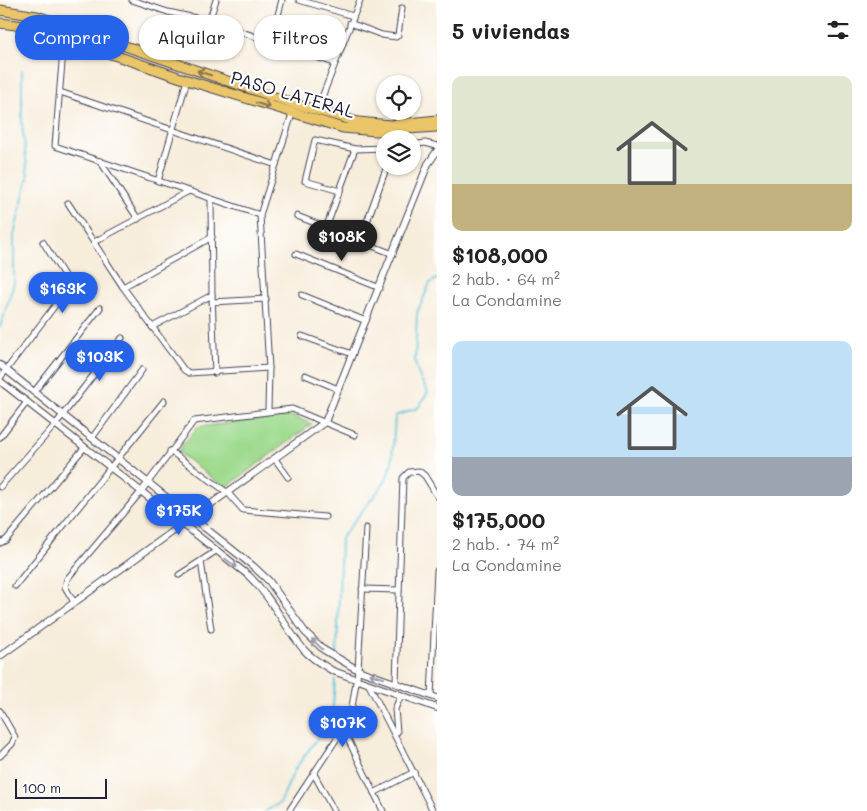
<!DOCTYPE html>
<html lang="es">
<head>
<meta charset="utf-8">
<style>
	body { margin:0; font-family:Mali,sans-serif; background:#f2f2f2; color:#222; height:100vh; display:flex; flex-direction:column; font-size:19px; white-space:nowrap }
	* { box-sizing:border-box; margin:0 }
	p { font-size:16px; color:#767676 }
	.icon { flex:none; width:28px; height:28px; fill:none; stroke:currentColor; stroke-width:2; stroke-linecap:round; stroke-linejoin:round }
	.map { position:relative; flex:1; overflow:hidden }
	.drawer { display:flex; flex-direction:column; background:#fff; width:430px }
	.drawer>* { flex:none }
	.top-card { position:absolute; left:15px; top:15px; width:346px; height:45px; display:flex; gap:10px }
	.controls { position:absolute; left:376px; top:75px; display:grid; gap:10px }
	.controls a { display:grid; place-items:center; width:45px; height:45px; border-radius:50%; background:#fff; box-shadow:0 1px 4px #0004; font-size:25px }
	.scale { position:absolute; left:15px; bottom:12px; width:92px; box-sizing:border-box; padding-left:5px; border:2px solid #22223b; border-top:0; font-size:14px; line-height:18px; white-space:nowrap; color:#22223b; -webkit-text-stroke:4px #fff; paint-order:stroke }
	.price { position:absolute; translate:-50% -42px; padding:0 11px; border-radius:18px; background:#2563eb; color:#fff; font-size:16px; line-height:32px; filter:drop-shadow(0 1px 2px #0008) }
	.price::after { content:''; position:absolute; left:50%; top:30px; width:15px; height:11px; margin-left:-8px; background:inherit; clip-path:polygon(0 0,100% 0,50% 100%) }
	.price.active { background:#222; color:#fff }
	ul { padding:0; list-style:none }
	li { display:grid; align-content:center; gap:10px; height:265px; padding:0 15px }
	li span { display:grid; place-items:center; height:155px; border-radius:10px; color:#555 }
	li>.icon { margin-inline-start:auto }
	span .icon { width:90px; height:90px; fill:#fffc; stroke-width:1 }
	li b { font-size:21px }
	h2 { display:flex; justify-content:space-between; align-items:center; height:60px; padding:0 15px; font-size:21px }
	.tag { padding:0 18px; border-radius:22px; background:#fff; box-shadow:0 1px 4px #0004; font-size:18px; line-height:45px }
	.tag.active { background:#2563eb; color:#fff }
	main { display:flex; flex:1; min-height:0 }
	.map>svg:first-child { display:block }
</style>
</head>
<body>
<main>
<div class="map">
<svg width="437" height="811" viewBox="0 0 437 811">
	<rect width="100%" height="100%" fill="#fff"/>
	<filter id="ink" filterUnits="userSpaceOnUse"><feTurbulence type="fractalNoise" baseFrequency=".02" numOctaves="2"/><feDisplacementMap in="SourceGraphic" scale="10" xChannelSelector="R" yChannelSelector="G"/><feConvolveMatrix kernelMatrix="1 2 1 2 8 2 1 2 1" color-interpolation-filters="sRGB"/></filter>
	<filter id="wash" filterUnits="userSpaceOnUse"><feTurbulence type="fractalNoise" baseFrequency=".0096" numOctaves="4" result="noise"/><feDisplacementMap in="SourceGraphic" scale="20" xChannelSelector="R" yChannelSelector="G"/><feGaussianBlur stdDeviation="1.12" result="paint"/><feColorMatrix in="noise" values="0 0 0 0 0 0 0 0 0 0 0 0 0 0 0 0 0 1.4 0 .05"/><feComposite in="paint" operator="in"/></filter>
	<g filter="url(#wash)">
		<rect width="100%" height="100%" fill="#f7eddb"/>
		<!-- green -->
		<polygon fill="#9fdb8f" stroke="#607e65" points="291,416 312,424 225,488 178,452 197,427"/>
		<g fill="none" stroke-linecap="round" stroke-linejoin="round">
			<!-- stream -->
			<g stroke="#5ec5da" stroke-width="2">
				<polyline points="0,327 14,283 14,235 28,177 22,123 22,71"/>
				<polyline points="337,655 341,538 385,482 392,462 395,416 418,408 428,392 420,378 415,363 417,313 430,283 437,279"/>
				<polyline points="266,811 280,803 295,769 332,718 335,680"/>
			</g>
		</g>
	</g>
	<g filter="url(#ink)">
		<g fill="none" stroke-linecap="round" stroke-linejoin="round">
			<!-- minor casing -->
			<g stroke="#424053" stroke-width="7">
				<g id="minor">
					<polyline points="132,0 168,12 209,21 334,63"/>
					<polyline points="299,0 353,16"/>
					<polyline points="350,23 382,35 396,37 398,35 402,8"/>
					<polyline points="64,39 55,146 260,215"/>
					<polyline points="197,41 209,21 216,0"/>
					<polyline points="271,41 282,0"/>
					<polyline points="60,92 276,165"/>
					<polyline points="317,110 360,0"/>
					<polyline points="412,145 425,143 437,146"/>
					<polyline points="100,161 138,219"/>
					<polyline points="158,181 187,80"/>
					<polyline points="340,191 305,181 315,140 355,149 385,148"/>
					<polyline points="211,199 212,295"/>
					<polyline points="68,203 123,287 184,370 189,373 269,368"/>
					<polyline points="297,216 393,254"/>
					<polyline points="326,228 355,149"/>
					<polyline points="360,241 387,166"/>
					<polyline points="94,242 189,191"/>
					<polyline points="296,254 380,288"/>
					<polyline points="123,287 212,237"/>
					<polyline points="302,295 366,321"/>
					<polyline points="212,302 266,299"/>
					<polyline points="152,327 212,295 215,373"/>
					<polyline points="302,336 352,354"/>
					<polyline points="305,375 338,389"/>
					<polyline points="0,378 69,287 67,280 43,242"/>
					<polyline points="34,392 100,308"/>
					<polyline points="268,411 269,368 260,215 292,114"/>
					<polyline points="0,437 27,402"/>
					<polyline points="92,438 142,370"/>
					<polyline points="170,451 228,493 243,510 325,517"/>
					<polyline points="275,459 288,477"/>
					<polyline points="0,487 55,425 122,338"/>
					<polyline points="0,543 6,540 84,448"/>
					<polyline points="201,561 211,629"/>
					<polyline points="179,575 216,551"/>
					<polyline points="15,586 164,401"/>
					<polyline points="362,589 399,590"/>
					<polyline points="74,602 65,587 67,579 140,493 194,421 292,409 355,435"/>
					<polyline points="396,682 403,478 409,472 419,471 425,476 437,496"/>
					<polyline points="369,685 433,811"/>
					<polyline points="431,696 437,571"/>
					<polyline points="0,711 15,737 12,744 0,756"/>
					<polyline points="343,729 383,811"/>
					<polyline points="397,732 395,709 401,695"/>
					<polyline points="314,774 334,811"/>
					<polyline points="374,793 414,772"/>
					<polyline points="289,811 343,729 352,707 358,670 366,528"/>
				</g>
			</g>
			<!-- tertiary casing -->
			<g stroke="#424053" stroke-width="8">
				<g id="tertiary">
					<polyline points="0,365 253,566 269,581 305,632 324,650 358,670 437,698"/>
					<path d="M0,381L248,575C273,599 283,625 304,650C312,659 323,665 333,671L437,708"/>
					<polyline points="0,656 325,422 428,164 437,151"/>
				</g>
			</g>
			<!-- trunk casing -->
			<g stroke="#424053" stroke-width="11">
				<g id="trunk">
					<polyline points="0,10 37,16 295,104 358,122 391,125 437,120"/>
					<polyline points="0,23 32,27 187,80 343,128 376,131 437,127"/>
				</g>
			</g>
			<!-- minor -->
			<use href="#minor" stroke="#fff" stroke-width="5"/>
			<!-- tertiary -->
			<use href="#tertiary" stroke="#fff" stroke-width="6"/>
			<!-- trunk -->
			<use href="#trunk" stroke="#ebc669" stroke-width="9"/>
		</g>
		<!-- one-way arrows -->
		<defs><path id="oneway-shaft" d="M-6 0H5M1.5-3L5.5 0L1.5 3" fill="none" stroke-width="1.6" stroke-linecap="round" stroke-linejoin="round" transform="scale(1.25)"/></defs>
		<g stroke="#867452">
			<use href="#oneway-shaft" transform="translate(204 73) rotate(-161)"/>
			<use href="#oneway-shaft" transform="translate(263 105) rotate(18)"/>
		</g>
		<g stroke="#9c9ca7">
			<use href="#oneway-shaft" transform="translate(231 563) rotate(37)"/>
			<use href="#oneway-shaft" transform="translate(317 644) rotate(-136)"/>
			<use href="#oneway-shaft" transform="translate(377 676) rotate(-163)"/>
		</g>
	</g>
	<g text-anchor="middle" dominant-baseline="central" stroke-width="4.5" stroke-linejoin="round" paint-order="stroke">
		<!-- street labels -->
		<g font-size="18" fill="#22223b" stroke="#fff">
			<text transform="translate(293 94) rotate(16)">PASO LATERAL</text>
		</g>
	</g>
</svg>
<div class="controls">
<a><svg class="icon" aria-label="locate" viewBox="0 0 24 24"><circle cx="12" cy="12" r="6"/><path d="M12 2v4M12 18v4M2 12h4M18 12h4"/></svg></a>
<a><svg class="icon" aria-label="layers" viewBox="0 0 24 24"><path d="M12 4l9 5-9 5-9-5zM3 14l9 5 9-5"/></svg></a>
</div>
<div class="scale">100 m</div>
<b class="price active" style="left:342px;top:262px">$108K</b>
<b class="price" style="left:63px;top:314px">$163K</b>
<b class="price" style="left:100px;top:382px">$103K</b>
<b class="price" style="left:179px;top:536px">$175K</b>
<b class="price" style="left:343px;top:748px">$107K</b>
<div class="top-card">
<a class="tag active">Comprar</a>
<a class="tag">Alquilar</a>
<a class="tag">Filtros</a>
</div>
</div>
<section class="drawer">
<h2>5 viviendas<svg class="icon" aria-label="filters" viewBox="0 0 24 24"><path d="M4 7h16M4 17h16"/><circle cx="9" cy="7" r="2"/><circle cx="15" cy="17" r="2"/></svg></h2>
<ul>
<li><span style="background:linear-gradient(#dfe7d0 70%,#c2b280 0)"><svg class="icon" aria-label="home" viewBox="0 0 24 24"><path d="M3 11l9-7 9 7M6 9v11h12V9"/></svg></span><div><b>$108,000</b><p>2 hab. · 64 m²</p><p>La Condamine</p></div></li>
<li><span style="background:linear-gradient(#bfe0f5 75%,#9aa5b1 0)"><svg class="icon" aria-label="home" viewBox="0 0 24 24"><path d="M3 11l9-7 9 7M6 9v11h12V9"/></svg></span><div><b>$175,000</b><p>2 hab. · 74 m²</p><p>La Condamine</p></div></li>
</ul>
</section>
</main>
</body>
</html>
